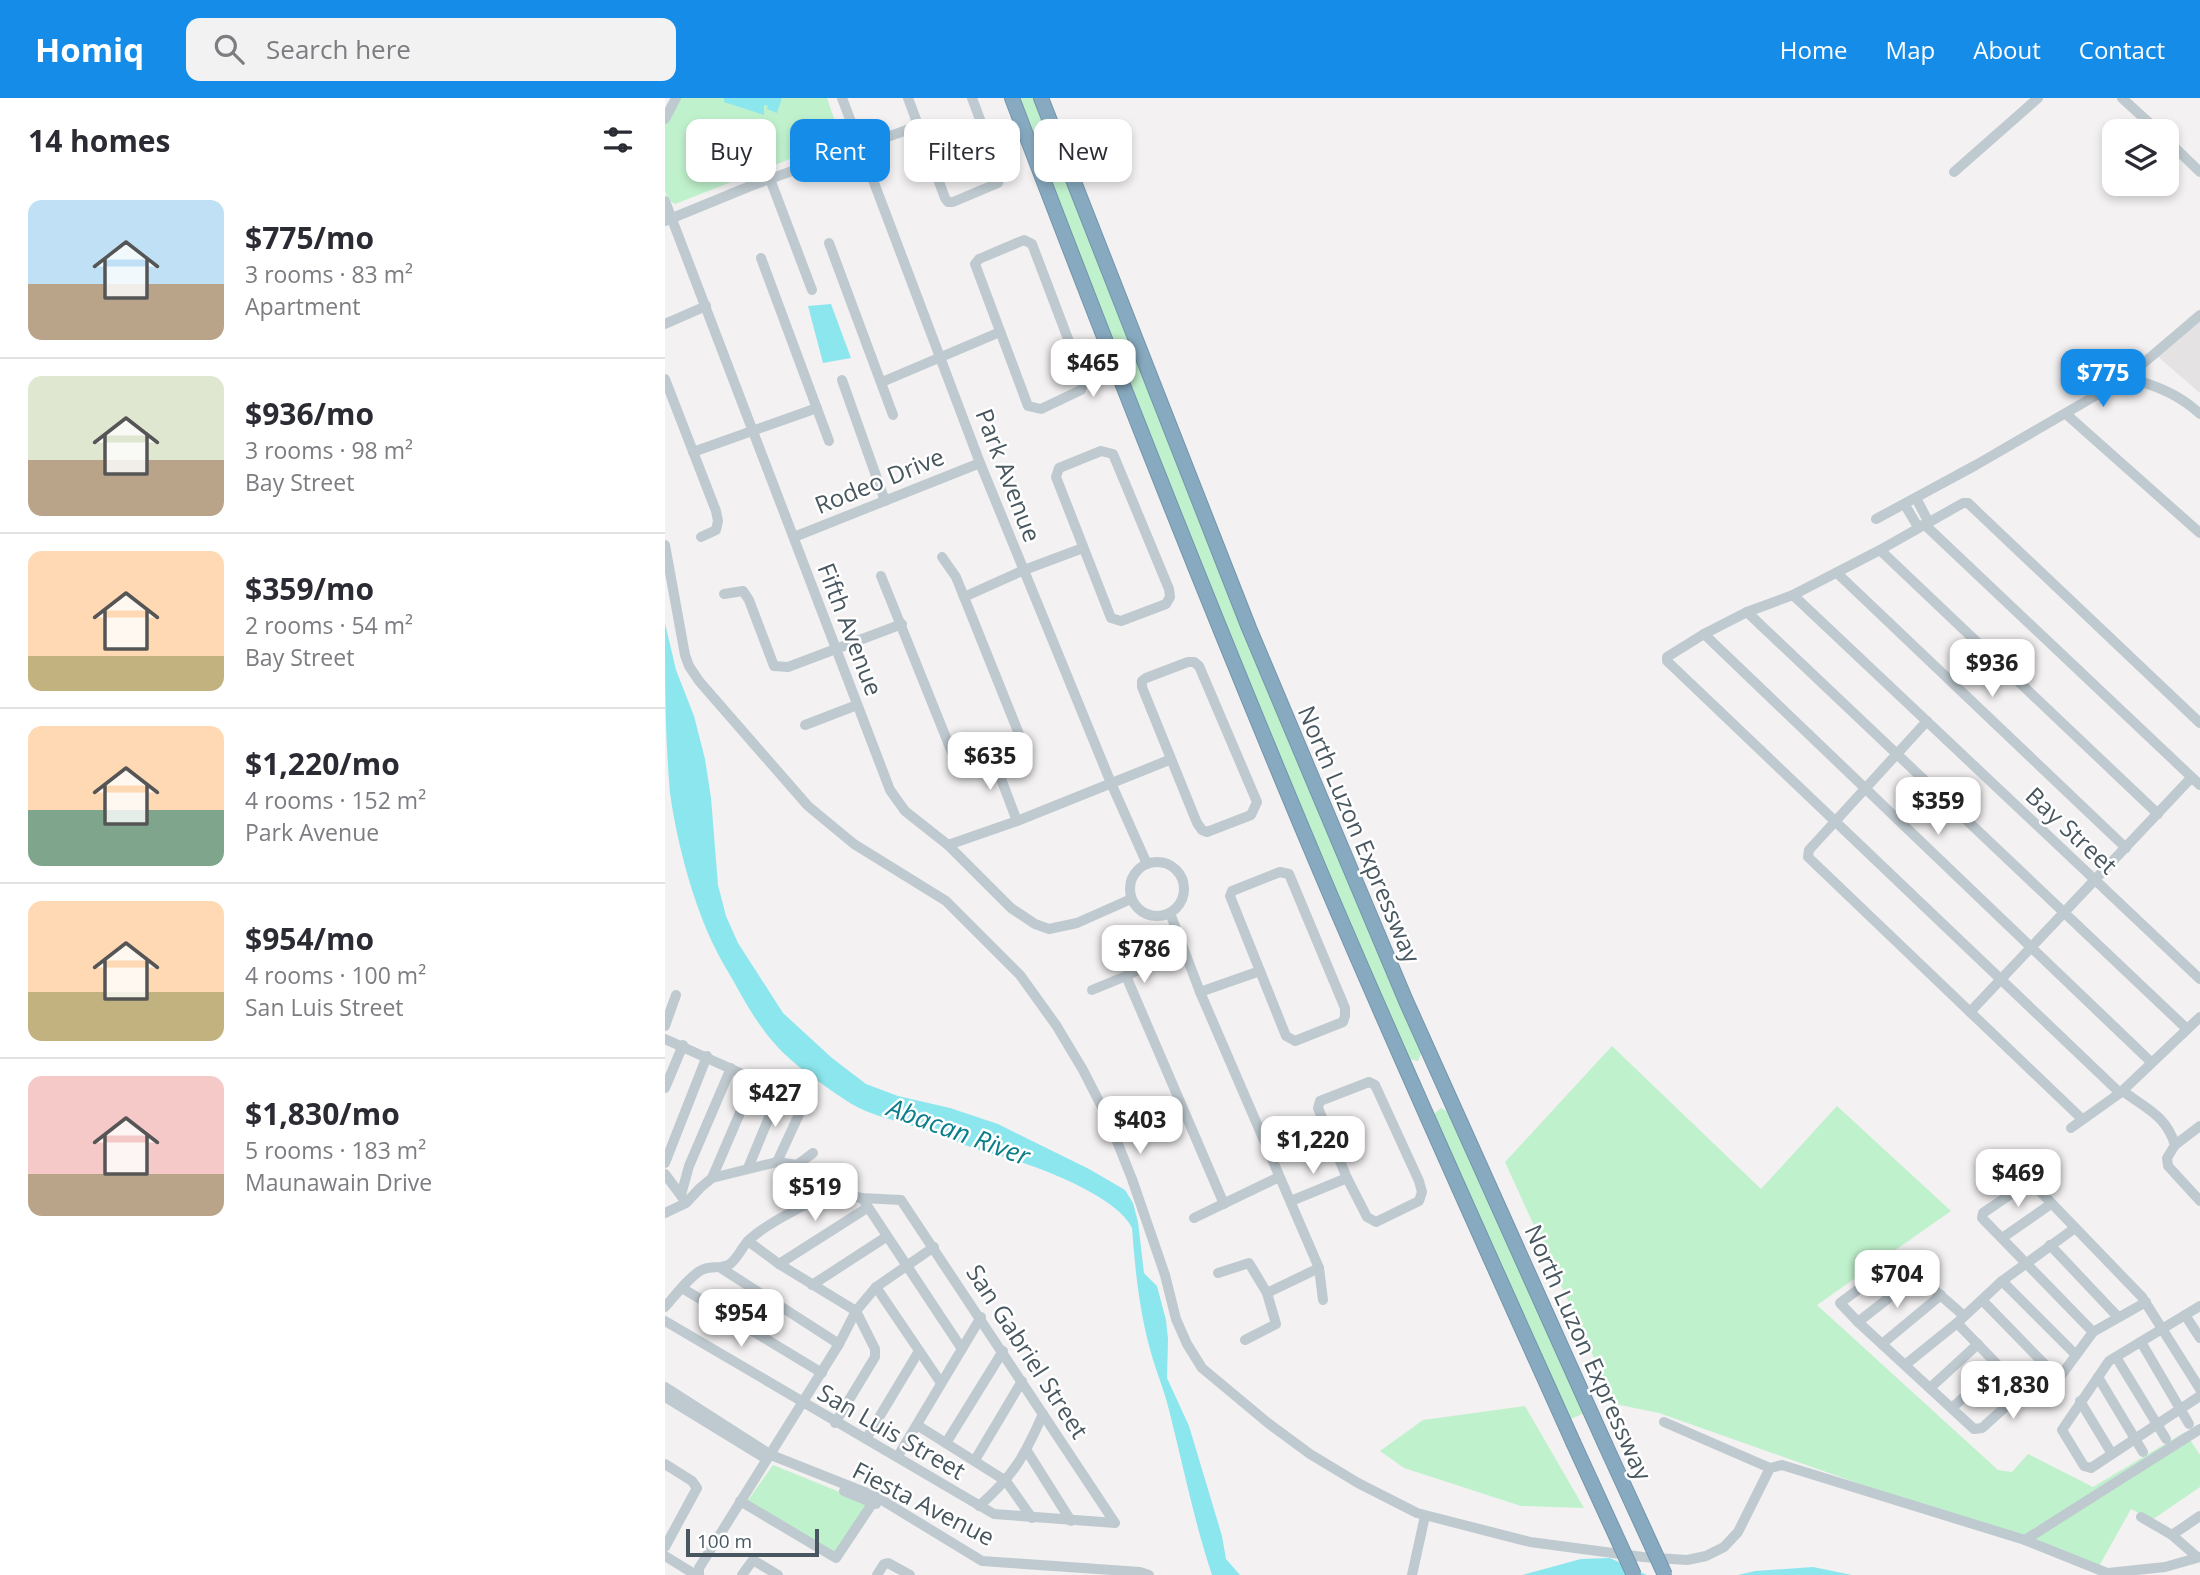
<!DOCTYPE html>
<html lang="en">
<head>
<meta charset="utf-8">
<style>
	body { margin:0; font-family:"Open Sans",sans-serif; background:#f2f2f3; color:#2b2b33; height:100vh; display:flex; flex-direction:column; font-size:26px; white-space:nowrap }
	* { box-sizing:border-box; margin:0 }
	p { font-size:23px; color:#7c7c81 }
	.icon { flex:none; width:38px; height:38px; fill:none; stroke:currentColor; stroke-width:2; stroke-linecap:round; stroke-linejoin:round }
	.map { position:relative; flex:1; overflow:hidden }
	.panel { display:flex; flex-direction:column; background:#fff; width:665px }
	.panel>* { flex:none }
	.guide { position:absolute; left:21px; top:21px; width:665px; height:63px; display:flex; gap:14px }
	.controls { position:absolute; left:1437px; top:21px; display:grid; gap:14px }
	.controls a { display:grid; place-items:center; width:77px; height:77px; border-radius:14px; background:#fff; box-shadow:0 4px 10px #0003; font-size:35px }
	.scale { position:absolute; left:21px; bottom:18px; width:133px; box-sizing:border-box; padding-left:7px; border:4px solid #48575f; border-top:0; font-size:19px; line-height:24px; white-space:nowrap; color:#48575f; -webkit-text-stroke:5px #fff; paint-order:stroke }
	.price { position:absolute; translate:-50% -60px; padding:0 16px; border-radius:14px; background:#fff; color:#222; font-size:23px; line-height:46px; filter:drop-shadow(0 2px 4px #0008) }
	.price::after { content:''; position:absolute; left:50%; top:42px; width:21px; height:16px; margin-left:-10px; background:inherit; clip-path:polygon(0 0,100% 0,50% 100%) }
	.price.active { background:#168ce9; color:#fff }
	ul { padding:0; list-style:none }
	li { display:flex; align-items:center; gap:21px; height:175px; padding:0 28px }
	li+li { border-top:2px solid #e1e1e2 }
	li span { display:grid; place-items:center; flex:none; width:196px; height:140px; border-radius:14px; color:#555 }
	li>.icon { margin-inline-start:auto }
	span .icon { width:84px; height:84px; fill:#fffc; stroke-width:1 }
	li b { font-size:30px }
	h2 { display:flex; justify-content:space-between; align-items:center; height:84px; padding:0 28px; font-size:30px }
	.tag { padding:0 24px; border-radius:14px; background:#fff; box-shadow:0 4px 10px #0003; font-size:24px; line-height:63px }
	.tag.active { background:#168ce9; color:#fff }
	header { display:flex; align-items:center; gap:42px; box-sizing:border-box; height:98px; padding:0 35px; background:#168ce9; color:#fff }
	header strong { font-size:33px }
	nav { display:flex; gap:38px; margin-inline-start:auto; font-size:24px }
	.search { width:490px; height:63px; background:#f2f2f3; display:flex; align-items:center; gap:18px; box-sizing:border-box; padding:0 24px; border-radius:14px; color:#7c7c81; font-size:26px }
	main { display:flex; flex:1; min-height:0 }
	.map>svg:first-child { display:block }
</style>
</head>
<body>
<header>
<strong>Homiq</strong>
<div class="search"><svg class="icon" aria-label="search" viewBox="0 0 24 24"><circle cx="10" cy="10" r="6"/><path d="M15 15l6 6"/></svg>Search here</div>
<nav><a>Home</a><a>Map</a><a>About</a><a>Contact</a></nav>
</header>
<main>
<section class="panel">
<h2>14 homes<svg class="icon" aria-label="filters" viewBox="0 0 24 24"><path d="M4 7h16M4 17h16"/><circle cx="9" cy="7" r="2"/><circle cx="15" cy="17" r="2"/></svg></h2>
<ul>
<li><span style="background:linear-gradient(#bfe0f5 60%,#b9a48a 0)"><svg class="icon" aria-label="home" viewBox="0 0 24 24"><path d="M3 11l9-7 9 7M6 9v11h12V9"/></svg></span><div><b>$775/mo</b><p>3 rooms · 83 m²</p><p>Apartment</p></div></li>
<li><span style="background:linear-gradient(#dfe7d0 60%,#b9a48a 0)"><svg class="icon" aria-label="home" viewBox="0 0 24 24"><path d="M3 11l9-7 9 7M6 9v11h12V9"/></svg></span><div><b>$936/mo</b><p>3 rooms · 98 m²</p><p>Bay Street</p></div></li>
<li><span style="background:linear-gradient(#ffd9b3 75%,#c2b280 0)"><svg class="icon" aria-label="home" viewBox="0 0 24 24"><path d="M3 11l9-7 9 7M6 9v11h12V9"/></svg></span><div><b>$359/mo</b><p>2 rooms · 54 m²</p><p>Bay Street</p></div></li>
<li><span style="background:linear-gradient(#ffd9b3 60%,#7fa58c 0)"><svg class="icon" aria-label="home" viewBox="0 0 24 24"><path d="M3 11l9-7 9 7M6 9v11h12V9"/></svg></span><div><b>$1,220/mo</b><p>4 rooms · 152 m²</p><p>Park Avenue</p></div></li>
<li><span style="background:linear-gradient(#ffd9b3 65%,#c2b280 0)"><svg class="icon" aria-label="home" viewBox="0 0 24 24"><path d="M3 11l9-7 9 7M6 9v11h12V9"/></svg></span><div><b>$954/mo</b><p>4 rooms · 100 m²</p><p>San Luis Street</p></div></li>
<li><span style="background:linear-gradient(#f6c9c9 70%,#b9a48a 0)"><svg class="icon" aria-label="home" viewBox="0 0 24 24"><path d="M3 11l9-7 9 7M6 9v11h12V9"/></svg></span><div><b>$1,830/mo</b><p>5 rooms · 183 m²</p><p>Maunawain Drive</p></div></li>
</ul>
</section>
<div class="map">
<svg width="1535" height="1477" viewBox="0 0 1535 1477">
	<rect width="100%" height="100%" fill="#f3f1f1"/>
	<!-- education -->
	<polygon fill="#e4e2e3" points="1535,220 1535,295 1491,257"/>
	<!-- green -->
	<g fill="#c0f1cd">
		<polygon points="15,0 162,0 176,41 10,106 3,102 0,92 0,27"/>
		<path d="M352,0H371C491,321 623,637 757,953L753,963L744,961L644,732L505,395Z"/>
		<polygon points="947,948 1096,1091 1172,1008 1286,1113 1152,1207 1333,1372 1347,1374 1363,1356 1428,1389 1520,1334 1535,1357 1535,1389 1487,1422 1466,1411 1433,1470 994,1315 950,1306 840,1064"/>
		<polygon points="776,1010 783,1014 919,1315 904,1322 768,1021 769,1016"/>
		<polygon points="860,1308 919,1410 856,1408 739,1370 715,1353 758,1322"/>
		<polygon points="108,1367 202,1405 172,1458 81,1405"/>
	</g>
	<!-- water -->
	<g fill="#8ce6ee">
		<polygon points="59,0 117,0 112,15 102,11 103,8 99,7 99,17 59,4"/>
		<polygon points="166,206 186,260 158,265 143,208"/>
		<path d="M0,525L11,572L29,618L40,661L46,700L53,787L61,818L73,845L118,915L167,960L201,986L233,998L285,1010L333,1026L424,1071L460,1092L468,1105L473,1124L479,1175L492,1188L501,1222L503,1241L502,1280L524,1328L557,1438L561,1461L575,1477H547C529,1423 518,1367 504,1312C499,1291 490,1271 485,1251C474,1211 470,1170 467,1130C452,1098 372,1068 339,1059C310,1052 283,1040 254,1030C231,1022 206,1018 185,1005C161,989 128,967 110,946C93,927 81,906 69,884C63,873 56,863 51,852C28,806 12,745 5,695C0,639 0,581 0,525Z"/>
		<polygon points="945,1460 982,1477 857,1477 916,1461"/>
		<polygon points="1148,1469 1187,1477 1073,1477 1090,1473"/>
	</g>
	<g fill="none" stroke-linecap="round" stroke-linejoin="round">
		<!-- highway casing -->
		<g stroke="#7395ac" stroke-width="16">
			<g id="highway">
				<path d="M347,0C446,260 548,519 656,775C737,966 823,1155 908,1344"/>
				<polyline points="376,0 584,530 741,903 940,1346"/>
			</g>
		</g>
		<!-- minor -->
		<g stroke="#bfcad0" stroke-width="10">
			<polyline points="177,0 315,365 446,685 482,766"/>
			<polyline points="243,0 280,100 283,104 288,104 333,85 335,75 307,0"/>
			<polyline points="1457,0 1493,33"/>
			<polyline points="0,21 11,0"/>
			<polyline points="1502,42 1535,74"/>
			<polyline points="1289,74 1373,0"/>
			<polyline points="105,81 147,192"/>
			<polyline points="0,103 225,692 240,713 283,747 346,810 370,826 384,831 412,825 466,801"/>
			<polyline points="0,123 88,87 253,28"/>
			<polygon points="359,142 367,146 419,283 416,292 376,311 363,308 310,166 314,161"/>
			<polyline points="164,145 228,317"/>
			<polyline points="96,160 164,343"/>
			<polyline points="0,226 41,208"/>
			<path d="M1461,280C1489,286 1514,296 1535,316"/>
			<polyline points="0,281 51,413 53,423 51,432 36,439"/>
			<polyline points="177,282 220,403"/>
			<polyline points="217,284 335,234"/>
			<polyline points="1401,316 1535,435"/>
			<polygon points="436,353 448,356 504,491 505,499 501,506 456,523 446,520 391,379 394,370"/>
			<polyline points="28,354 152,310"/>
			<polyline points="1251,400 1263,423"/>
			<polyline points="1240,407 1253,429"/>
			<polyline points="1211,421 1311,367 1461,280 1535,217"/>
			<polyline points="1259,426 1535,687"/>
			<polyline points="129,439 315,365"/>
			<polyline points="0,447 20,557 24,568 34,583 143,708 189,746 281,803 355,877 391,927 418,972 443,1021 467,1081 500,1177 511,1221 522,1246 537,1270 603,1325 645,1356 693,1385 752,1415 865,1444 978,1459 1022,1462 1041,1458 1059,1449 1073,1434 1105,1370"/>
			<polyline points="1215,452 1493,716"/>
			<polyline points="277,459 291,479 358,646"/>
			<polyline points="1172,475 1461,750"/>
			<polyline points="216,478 290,662"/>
			<polyline points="59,496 78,493 84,502 109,568 123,569 237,526"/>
			<polyline points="1128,497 1535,881"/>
			<polyline points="299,499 359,472 418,450"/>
			<polyline points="1082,514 1522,931"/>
			<polyline points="1039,536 1486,964"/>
			<polygon points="523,564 529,564 534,568 592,704 586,717 542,734 537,732 532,725 477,589 477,583 481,580"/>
			<polyline points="1262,623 1144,752 1143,759 1417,1021"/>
			<polyline points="140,627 192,607"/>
			<polyline points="318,653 333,673 352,723"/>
			<polyline points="283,747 352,723 504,662"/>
			<circle cx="492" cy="791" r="27"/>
			<polygon points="615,774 624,776 680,910 680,918 678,924 630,943 621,938 565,798 567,793"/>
			<polyline points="505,815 535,894 654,1170 658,1202"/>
			<polyline points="461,878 559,1106"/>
			<polyline points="427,892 461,878 517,851"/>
			<polyline points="535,894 595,873"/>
			<polyline points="1305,914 1526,680"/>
			<polyline points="0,928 11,897"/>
			<polyline points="0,941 115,993 83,1070"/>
			<polygon points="704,984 710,987 754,1083 757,1094 754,1103 711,1124 702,1119 682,1080 653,1010 655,1003"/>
			<polyline points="0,990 18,947"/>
			<path d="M1458,993C1481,1011 1501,1017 1510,1047L1502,1060L1503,1068L1535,1103"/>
			<polyline points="1455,995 1002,563 1002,559 1039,536 1082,514 1128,497 1215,452 1298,405 1303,405 1535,625"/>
			<polyline points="1406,1030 1455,995 1535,919"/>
			<polyline points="1510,1047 1535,1028"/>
			<polyline points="112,1064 136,1012"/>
			<polyline points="0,1065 42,958"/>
			<polyline points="0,1076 17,1099"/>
			<polyline points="47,1080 90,980"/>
			<polyline points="16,1097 24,1068 66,970"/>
			<polyline points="197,1100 297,1251"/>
			<polyline points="626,1103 682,1080"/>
			<polyline points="0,1115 21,1105 35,1090 47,1080 112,1064 132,1067 148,1055"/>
			<polyline points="529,1120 614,1079"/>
			<polyline points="1337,1140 1386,1106"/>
			<polyline points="83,1143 114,1166 191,1213 210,1251 210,1259 170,1325"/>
			<polyline points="1385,1147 1453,1219"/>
			<polyline points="114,1166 202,1110"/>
			<polyline points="56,1170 174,1246"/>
			<polyline points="553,1175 584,1165 602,1195 611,1226 580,1242"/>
			<polyline points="1337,1183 1411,1257"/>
			<polyline points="147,1187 221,1139"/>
			<polyline points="211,1189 276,1285"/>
			<polyline points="17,1190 157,1275"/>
			<polyline points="602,1195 654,1170"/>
			<polyline points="1317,1202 1394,1281"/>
			<polyline points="1535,1208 1444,1263 1397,1332 1419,1368 1426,1370 1535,1298"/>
			<path d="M0,1209C9,1199 27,1175 39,1171C48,1168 56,1171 65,1166C74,1159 77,1148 85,1141C107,1122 136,1110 160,1096L164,1094L197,1100L236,1102L450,1425L329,1416L0,1223"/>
			<polyline points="1298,1217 1234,1161 1175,1205 1193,1224 1309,1331 1317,1330 1358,1293"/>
			<polyline points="1520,1217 1535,1240"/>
			<polyline points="1193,1224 1253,1177"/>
			<polyline points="1292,1225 1358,1293 1375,1304 1378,1302 1428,1234 1481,1204"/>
			<polyline points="1428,1234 1317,1120 1318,1115 1362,1085 1369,1087 1477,1199 1535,1291"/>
			<polyline points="1476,1244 1524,1326"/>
			<polyline points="1217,1246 1276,1197"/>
			<polyline points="1451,1259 1501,1341"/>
			<polyline points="1240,1267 1292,1225 1337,1183 1410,1130"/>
			<polyline points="1433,1279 1478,1354"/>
			<polyline points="0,1289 106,1357 212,1399 317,1463 475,1474 484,1477"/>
			<polyline points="1265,1290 1313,1246"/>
			<polyline points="0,1299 98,1359"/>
			<polyline points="1415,1303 1447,1356"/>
			<polyline points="1287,1310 1333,1268"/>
			<polyline points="999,1324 1105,1370 1117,1367 1360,1442 1447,1477"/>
			<polyline points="252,1327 341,1383 367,1420"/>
			<polyline points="201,1341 254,1253"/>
			<polyline points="281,1345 338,1253"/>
			<polyline points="362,1353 406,1423"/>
			<polyline points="233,1358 316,1219"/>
			<polyline points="310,1362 357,1283"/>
			<polyline points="0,1366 27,1383 32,1390 0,1449"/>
			<polyline points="179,1393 211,1406"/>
			<polyline points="75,1403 171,1460 211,1400"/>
			<path d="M314,1408C349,1377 359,1359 378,1316"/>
			<polyline points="1476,1419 1507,1437 1531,1458"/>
			<polyline points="1507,1437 1535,1418"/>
			<polyline points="1360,1442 1535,1331"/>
			<polyline points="0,1458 31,1477"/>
			<polyline points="1443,1475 1500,1469 1535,1459"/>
			<polyline points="34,1477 34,1470 174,1246 191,1213 211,1189 269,1149"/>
			<polyline points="77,1477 88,1462 113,1477"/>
			<polyline points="212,1477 219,1466 223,1465 245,1477"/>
			<polyline points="747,1477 760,1418"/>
		</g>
		<!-- highway -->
		<use href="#highway" stroke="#88aac0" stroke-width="14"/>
		<!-- highway-bridge casing -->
		<g stroke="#7395ac" stroke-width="16" stroke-linecap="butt">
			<g id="highway-bridge">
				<polyline points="908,1344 969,1477"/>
				<polyline points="940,1346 1000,1477"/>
			</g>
		</g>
		<!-- highway-bridge -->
		<use href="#highway-bridge" stroke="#88aac0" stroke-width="14"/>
	</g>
	<g text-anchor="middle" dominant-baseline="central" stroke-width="5" stroke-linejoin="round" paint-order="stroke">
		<!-- street labels -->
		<g font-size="24" fill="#48575f" stroke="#fff">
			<text transform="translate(344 377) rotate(69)">Park Avenue</text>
			<text transform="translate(214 382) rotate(-22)">Rodeo Drive</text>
			<text transform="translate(186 531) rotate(69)">Fifth Avenue</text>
			<text transform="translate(1407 732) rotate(43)">Bay Street</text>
			<text transform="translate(695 736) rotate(67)">North Luzon Expressway</text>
			<text transform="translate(363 1253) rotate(57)">San Gabriel Street</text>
			<text transform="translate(924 1254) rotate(66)">North Luzon Expressway</text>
			<text transform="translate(227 1333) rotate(30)">San Luis Street</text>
			<text transform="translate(259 1405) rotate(27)">Fiesta Avenue</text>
		</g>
		<!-- water labels -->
		<g font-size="26" font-style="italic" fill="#0c7e89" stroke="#fff">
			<text transform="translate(294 1033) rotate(20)">Abacan River</text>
		</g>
	</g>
</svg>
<div class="controls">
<a><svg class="icon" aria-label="layers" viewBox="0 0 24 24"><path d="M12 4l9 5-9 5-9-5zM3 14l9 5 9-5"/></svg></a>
</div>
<div class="scale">100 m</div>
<b class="price" style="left:428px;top:301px">$465</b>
<b class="price active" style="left:1438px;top:311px">$775</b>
<b class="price" style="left:1327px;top:601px">$936</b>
<b class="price" style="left:325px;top:694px">$635</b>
<b class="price" style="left:1273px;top:739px">$359</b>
<b class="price" style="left:479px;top:887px">$786</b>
<b class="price" style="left:110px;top:1031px">$427</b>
<b class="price" style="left:475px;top:1058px">$403</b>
<b class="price" style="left:648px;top:1078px">$1,220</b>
<b class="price" style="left:1353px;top:1111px">$469</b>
<b class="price" style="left:150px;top:1125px">$519</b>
<b class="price" style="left:1232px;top:1212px">$704</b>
<b class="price" style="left:76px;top:1251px">$954</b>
<b class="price" style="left:1348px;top:1323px">$1,830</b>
<div class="guide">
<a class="tag">Buy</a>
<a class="tag active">Rent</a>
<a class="tag">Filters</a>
<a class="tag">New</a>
</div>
</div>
</main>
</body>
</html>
